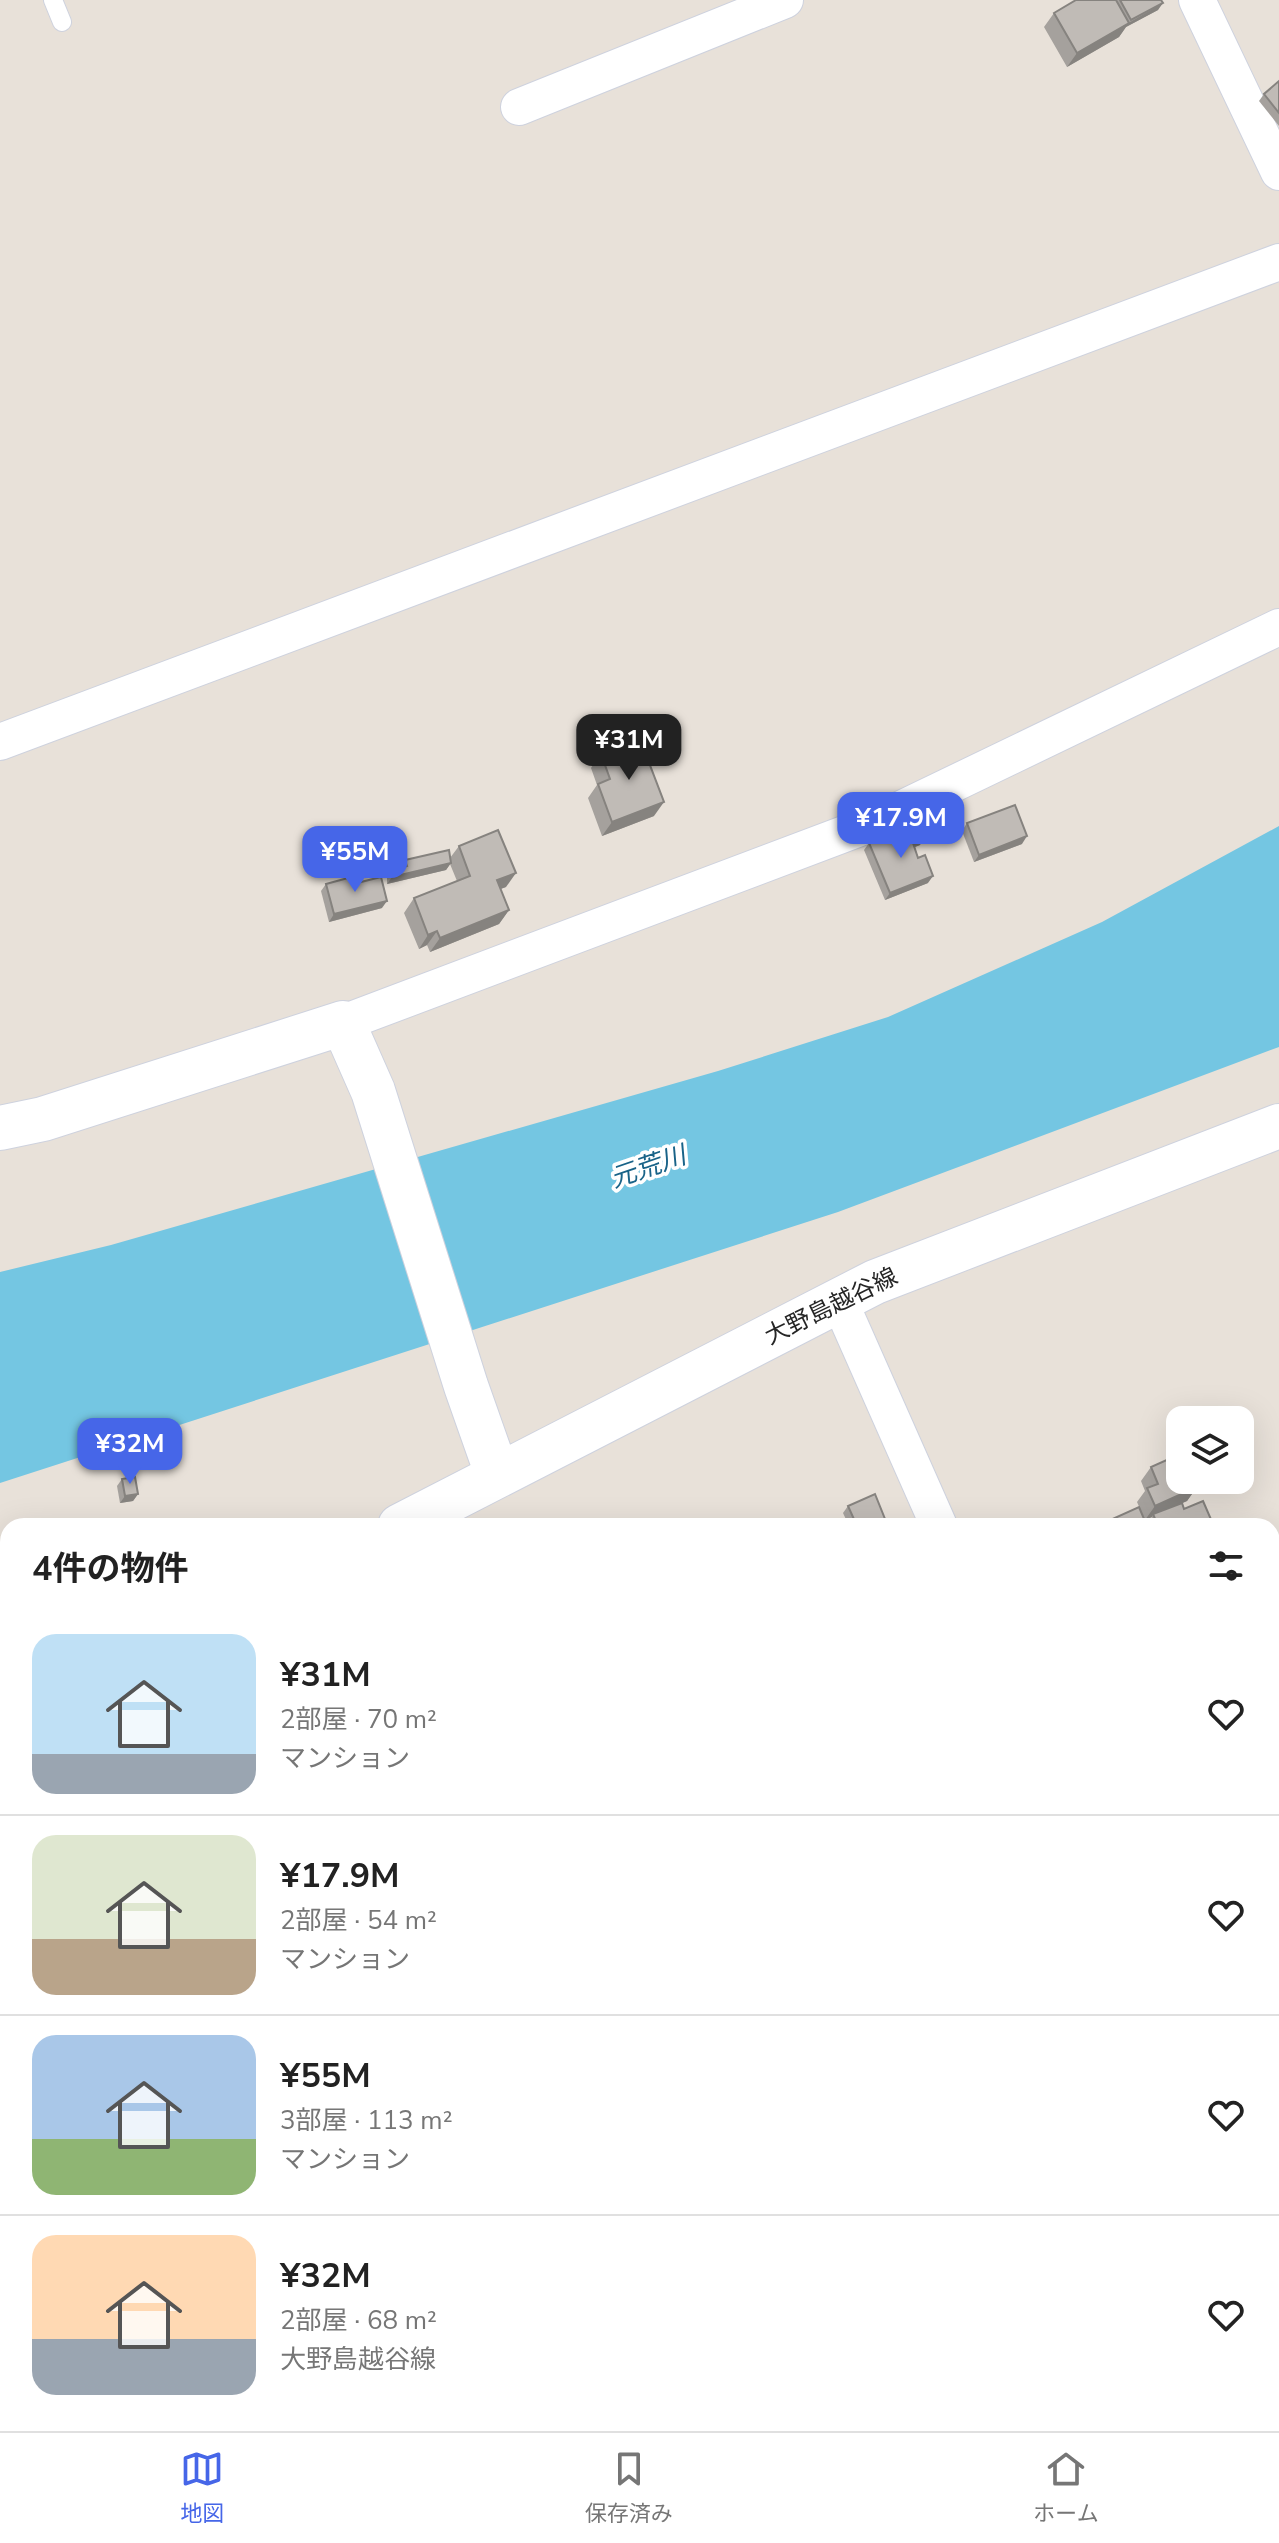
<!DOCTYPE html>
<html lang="ja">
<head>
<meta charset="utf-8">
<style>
	body { margin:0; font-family:"Nunito Sans","Noto Sans JP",sans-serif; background:#f6f6f6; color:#222; height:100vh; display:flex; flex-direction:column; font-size:30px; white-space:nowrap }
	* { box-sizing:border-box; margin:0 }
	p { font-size:26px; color:#767676 }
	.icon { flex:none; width:44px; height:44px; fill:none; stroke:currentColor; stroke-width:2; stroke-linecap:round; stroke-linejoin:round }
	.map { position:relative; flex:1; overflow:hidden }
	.side { position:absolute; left:0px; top:1518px; width:1280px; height:914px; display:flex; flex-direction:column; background:#fff; border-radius:24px 24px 0 0; box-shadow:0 8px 32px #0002 }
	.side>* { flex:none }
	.buttons { position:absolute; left:1166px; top:1406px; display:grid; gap:16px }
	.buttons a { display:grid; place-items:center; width:88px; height:88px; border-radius:16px; background:#fff; box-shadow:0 8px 32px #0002; font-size:40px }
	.price { position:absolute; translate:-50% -68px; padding:0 18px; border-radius:16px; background:#4666e8; color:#fff; font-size:26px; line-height:52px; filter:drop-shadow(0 2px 4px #0008) }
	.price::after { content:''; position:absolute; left:50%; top:48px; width:24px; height:18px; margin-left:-12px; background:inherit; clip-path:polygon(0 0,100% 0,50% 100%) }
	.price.active { background:#222; color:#fff }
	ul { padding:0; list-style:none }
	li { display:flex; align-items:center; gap:24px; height:200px; padding:0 32px }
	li+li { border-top:2px solid #e0e0e0 }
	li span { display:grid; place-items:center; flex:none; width:224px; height:160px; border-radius:24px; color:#555 }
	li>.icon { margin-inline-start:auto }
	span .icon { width:96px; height:96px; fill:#fffc; stroke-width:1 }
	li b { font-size:34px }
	h2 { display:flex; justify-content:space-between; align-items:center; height:96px; padding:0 32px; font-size:34px }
	.tab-bar { display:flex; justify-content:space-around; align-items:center; height:112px; border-top:2px solid #e0e0e0; background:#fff; font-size:22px; color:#767676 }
	.tab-bar a { display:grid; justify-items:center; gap:4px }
	.tab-bar .active { color:#4666e8 }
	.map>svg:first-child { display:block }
</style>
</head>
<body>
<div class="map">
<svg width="1279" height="2431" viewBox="0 0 1279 2431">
	<defs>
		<pattern id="forest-firs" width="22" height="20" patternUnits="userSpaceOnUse" patternTransform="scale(2)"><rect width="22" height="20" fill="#b0da9a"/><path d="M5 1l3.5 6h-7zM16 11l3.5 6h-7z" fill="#97bb85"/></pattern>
	</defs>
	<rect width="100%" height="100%" fill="#e8e1d9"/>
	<!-- forest -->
	<polygon fill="url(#forest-firs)" points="0,2357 8,2357 8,2424 227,2424 226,2431 0,2431"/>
	<!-- water -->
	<polygon fill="#74c6e2" points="1279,826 1279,1047 838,1212 0,1483 0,1272 111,1245 718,1071 888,1017 1102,922"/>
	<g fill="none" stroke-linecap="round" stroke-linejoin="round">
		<!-- service casing -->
		<g stroke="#ced2de" stroke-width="20">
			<polyline id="service" points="53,0 62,22"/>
		</g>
		<!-- minor casing -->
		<g stroke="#ced2de" stroke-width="38">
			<g id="minor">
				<polyline points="1197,0 1279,172"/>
				<polyline points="519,107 785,0"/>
				<polyline points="0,742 1279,262"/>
				<polyline points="343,1023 868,825 1279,627"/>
				<polyline points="839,1300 939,1526"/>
				<polyline points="1272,1847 1279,1844"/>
				<polyline points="0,2061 8,2058"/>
				<polyline points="302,2424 302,2431"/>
				<polyline points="1185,2424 1189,2431"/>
			</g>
		</g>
		<!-- tertiary casing -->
		<g stroke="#ced2de" stroke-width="46">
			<polyline id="tertiary" points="0,1128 43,1119 343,1023 373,1091 466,1386 497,1474"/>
		</g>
		<!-- secondary casing -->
		<g stroke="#ced2de" stroke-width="46">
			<g id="secondary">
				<polyline points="400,1526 875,1282 1279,1126"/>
				<polyline points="0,1661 8,1658"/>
			</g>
		</g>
		<!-- service -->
		<use href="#service" stroke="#fff" stroke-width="18"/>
		<!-- minor -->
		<use href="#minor" stroke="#fff" stroke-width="36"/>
		<!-- tertiary -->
		<use href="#tertiary" stroke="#fff" stroke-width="44"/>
		<!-- secondary -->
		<use href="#secondary" stroke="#fff" stroke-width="44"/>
	</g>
	<!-- wall -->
	<g fill="#a5a19d">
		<polygon points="1076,0 1161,0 1158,10 1126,27 1119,37 1067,67 1044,27 1054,13"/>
		<polygon points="1279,81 1279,126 1259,101 1264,94"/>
		<polygon points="601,754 654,816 602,836 588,798 597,785 591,768"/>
		<polygon points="967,823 1022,844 974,862 962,831"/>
		<polygon points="869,843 920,845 914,847 928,883 885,900 864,850"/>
		<polygon points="459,846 506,887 500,889 509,910 499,924 430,952 427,945 419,949 404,913 414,898 457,881 450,864 446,870 387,884 387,877 392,870 400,868 405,860 450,858"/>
		<polygon points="361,882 382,908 329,922 321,891 326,884"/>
		<polygon points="1151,1467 1197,1487 1187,1501 1182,1503 1184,1509 1213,1524 1212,1526 1105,1526 1108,1521 1147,1524 1152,1517 1145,1520 1137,1502 1145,1491 1141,1481"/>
		<polygon points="122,1479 138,1494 133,1501 120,1503 117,1486"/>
		<polygon points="848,1506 880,1526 849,1526 843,1513"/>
		<polygon points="8,1757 8,1803 0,1765 5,1758"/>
		<rect x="218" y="2424" width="70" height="7"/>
		<polygon points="891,2424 1050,2424 1023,2431 888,2431 887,2429"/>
		<polygon points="1111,2424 1178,2424 1181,2431 1106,2431"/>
		<polygon points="1222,2424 1272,2424 1279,2431 1224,2431"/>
	</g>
	<!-- shaded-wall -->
	<g fill="#86837f">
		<polygon points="1163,3 1158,10 1126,27 1119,37 1067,67 1077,53"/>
		<polygon points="664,802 654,816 602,836 612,822"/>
		<polygon points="1027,836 1022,844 974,862 979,855"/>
		<polygon points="925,838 920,845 908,850 913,843"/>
		<polygon points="451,863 446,870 387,884 392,877"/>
		<polygon points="516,873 506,887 487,894 497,880"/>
		<polygon points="933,876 928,883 885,900 890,893"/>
		<polygon points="387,901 382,908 329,922 334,914"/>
		<polygon points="509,910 499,924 430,952 440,938"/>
		<polygon points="437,931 427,945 419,949 428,935"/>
		<polygon points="1197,1487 1187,1501 1154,1516 1153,1514 1152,1517 1145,1520 1155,1506"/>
		<polygon points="138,1494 133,1501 120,1503 125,1496"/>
		<polygon points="885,1519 880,1526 869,1526"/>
		<polygon points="8,1922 8,1934 0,1936 0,1925"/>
		<polygon points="8,2028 8,2034 0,2036 0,2031"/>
		<polygon points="1279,2092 1272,2103 1272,2095"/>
		<polygon points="8,2117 8,2128 0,2130 0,2119"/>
		<polygon points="1272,2278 1279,2278 1279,2284 1272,2285"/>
		<polygon points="1279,2304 1279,2310 1272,2311 1272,2305"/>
		<polygon points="225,2424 235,2424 230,2431 221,2431"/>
		<polygon points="1006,2424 1050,2424 1023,2431 992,2431"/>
	</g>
	<!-- building -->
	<g fill="#c0bbb6" stroke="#86837f" stroke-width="2">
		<polygon points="1076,0 1116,0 1129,23 1077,53 1054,13"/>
		<polygon points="1120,0 1161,0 1163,3 1131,20"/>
		<polygon points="1279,81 1279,113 1264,94"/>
		<polygon points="640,739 664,802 612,822 598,784 610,779 601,754"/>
		<polygon points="1015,805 1027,836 979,855 967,823"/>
		<polygon points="921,827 925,838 913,843 918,858 925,855 933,876 890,893 869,843"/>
		<polygon points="498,830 516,873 497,880 509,910 440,938 437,931 428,935 414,898 470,876 459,846"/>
		<polygon points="449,850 451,863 392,877 392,870 407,866 405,860"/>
		<polygon points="359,875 361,882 381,877 387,901 334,914 326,884"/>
		<polygon points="1180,1454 1180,1480 1194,1480 1197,1487 1155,1506 1147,1488 1158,1484 1151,1467"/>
		<polygon points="135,1477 138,1494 125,1496 122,1479"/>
		<polygon points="875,1494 885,1519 869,1526 857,1526 848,1506"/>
		<polygon points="1203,1501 1213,1524 1209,1526 1158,1526 1153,1514 1182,1503 1184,1509"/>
		<polygon points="1139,1507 1147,1526 1110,1526 1108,1521"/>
		<polygon points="8,1881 8,1922 0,1925 0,1884"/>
		<polygon points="5,1972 8,1979 8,2028 0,2031 0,1974"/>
		<polygon points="1272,2071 1279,2091 1272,2095"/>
		<polygon points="8,2078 8,2117 0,2119 0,2080"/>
		<polygon points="1279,2252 1279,2278 1272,2278 1272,2253"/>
		<polygon points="1279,2284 1279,2304 1272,2305 1272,2285"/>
		<polygon points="1279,2403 1279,2431 1231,2431 1229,2424 1272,2424 1272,2405"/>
		<rect x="237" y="2424" width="51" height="7"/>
		<polygon points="899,2424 1006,2424 1007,2428 992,2431 901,2431"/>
		<polygon points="1115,2424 1178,2424 1181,2431 1118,2431"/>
	</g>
	<g text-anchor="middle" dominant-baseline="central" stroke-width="7" stroke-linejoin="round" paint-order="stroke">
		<!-- street labels -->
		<g font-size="24" fill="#262626" stroke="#fff">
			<text transform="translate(831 1306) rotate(-26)">大野島越谷線</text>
		</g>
		<!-- water labels -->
		<g font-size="26" font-style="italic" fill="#196388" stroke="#fff">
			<text transform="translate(648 1167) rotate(-19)">元荒川</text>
		</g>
	</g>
</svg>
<div class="buttons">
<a><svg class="icon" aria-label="layers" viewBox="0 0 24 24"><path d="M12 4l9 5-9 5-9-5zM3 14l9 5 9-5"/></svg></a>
</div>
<b class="price active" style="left:629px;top:782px">¥31M</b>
<b class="price" style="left:901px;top:860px">¥17.9M</b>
<b class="price" style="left:355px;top:894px">¥55M</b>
<b class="price" style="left:130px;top:1486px">¥32M</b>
<section class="side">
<h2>4件の物件<svg class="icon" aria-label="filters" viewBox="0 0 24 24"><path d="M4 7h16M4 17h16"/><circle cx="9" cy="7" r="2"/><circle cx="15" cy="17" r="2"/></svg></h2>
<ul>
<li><span style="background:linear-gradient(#bfe0f5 75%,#9aa5b1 0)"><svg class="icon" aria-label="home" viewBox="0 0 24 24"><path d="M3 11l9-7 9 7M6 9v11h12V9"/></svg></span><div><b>¥31M</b><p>2部屋 · 70 m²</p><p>マンション</p></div><svg class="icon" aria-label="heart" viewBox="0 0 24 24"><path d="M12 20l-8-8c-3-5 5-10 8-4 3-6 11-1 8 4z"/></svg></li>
<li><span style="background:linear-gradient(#dfe7d0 65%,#b9a48a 0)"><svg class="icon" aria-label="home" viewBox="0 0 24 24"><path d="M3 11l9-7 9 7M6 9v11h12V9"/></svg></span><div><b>¥17.9M</b><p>2部屋 · 54 m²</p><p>マンション</p></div><svg class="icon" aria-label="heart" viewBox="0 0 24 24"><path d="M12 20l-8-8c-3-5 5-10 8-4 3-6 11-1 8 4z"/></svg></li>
<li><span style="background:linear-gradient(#a9c7e8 65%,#8fb573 0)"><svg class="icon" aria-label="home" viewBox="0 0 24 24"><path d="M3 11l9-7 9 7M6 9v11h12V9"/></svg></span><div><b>¥55M</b><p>3部屋 · 113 m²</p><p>マンション</p></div><svg class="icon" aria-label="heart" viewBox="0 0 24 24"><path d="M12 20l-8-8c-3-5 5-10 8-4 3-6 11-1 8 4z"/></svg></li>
<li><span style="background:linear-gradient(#ffd9b3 65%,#9aa5b1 0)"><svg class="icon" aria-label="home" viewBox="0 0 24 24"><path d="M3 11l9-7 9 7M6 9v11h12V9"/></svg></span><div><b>¥32M</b><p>2部屋 · 68 m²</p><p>大野島越谷線</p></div><svg class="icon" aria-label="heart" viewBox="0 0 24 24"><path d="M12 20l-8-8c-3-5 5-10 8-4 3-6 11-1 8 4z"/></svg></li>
</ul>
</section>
</div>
<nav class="tab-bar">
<a class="active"><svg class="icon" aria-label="map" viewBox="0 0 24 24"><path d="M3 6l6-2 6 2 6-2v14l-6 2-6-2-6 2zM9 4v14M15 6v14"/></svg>地図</a>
<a><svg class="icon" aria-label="saved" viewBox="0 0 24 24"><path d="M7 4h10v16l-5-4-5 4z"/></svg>保存済み</a>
<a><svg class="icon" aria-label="home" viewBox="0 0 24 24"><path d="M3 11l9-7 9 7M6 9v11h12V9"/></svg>ホーム</a>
</nav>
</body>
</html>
